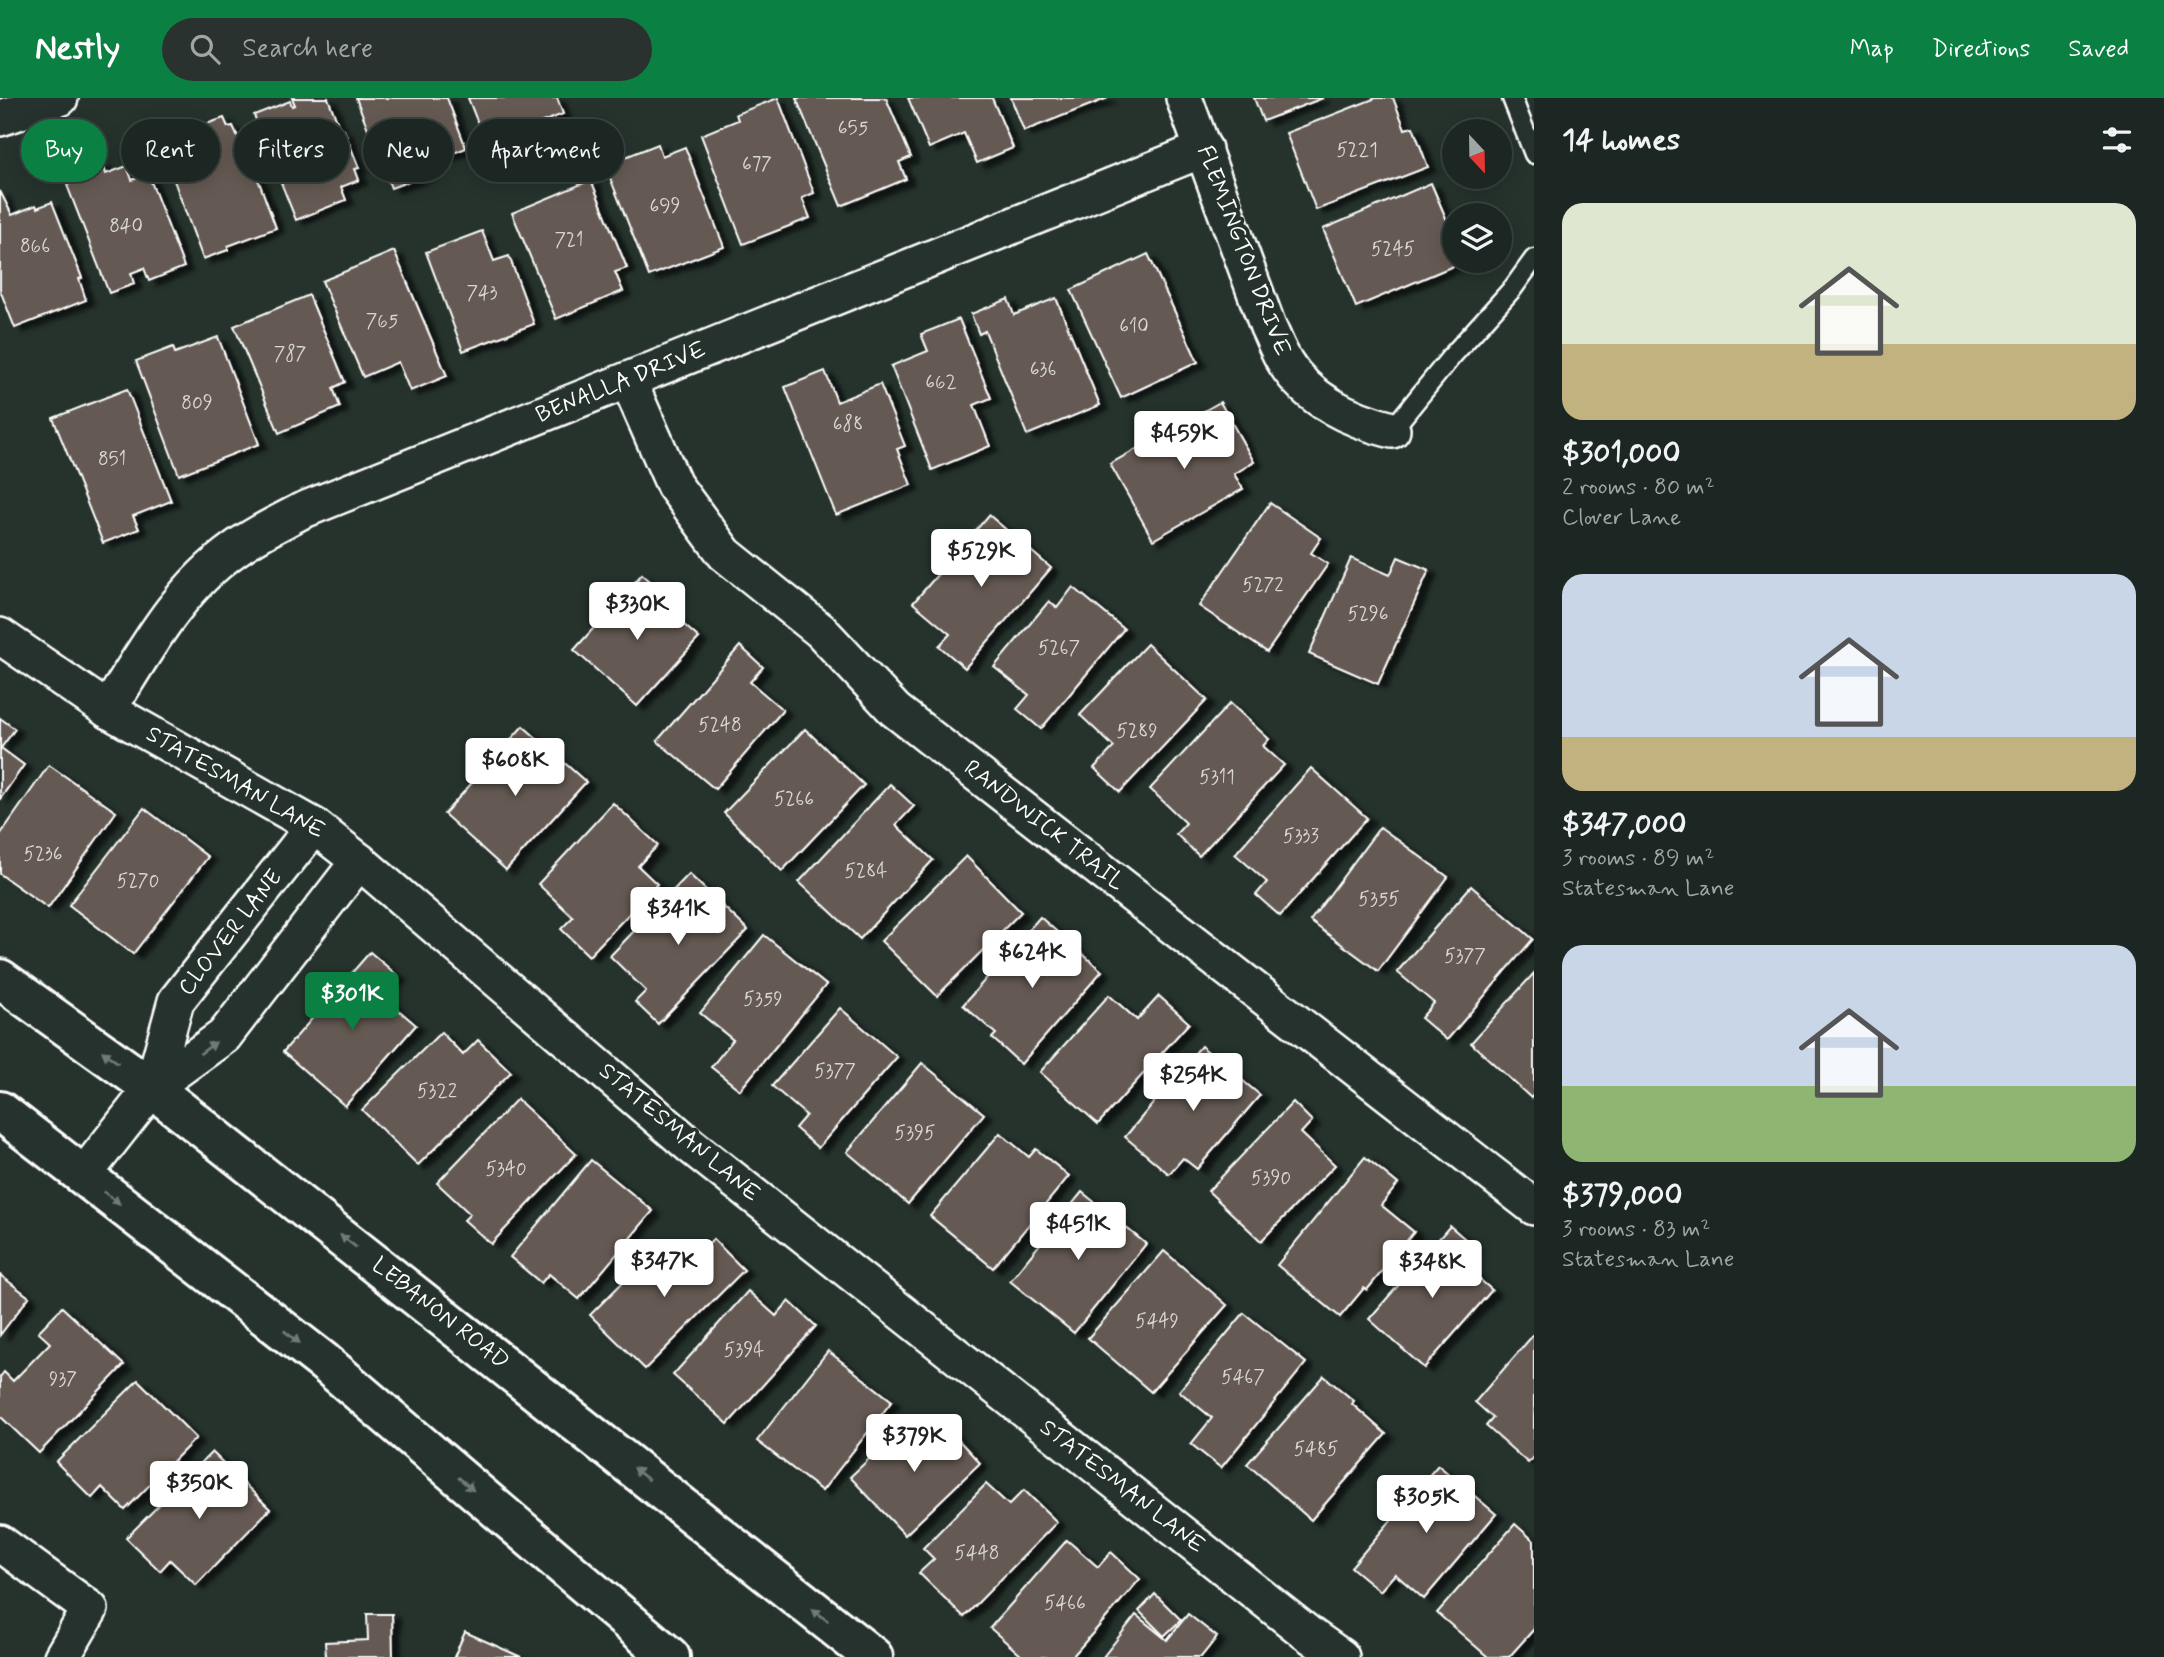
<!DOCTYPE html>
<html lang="en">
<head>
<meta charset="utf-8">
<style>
	body { margin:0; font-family:Mynerve,sans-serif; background:#29322f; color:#f1f3f6; height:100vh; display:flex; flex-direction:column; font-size:26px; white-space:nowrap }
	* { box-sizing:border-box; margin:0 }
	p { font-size:23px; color:#a0a5a5 }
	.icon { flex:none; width:38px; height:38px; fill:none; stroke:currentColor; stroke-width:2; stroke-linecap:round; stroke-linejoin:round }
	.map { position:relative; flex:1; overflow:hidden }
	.drawer { display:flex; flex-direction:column; background:#1c2622; width:630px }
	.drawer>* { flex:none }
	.guide { position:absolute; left:21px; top:21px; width:665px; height:63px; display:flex; gap:14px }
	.needle { width:46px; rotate:158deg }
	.fabs { position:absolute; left:1442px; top:21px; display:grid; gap:14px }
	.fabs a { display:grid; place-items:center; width:70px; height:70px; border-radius:50%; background:#1c2622; box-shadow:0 4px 18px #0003,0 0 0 2px #3a4340; font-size:35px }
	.price { position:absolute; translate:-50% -60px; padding:0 16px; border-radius:7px; background:#fff; color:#222; font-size:23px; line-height:46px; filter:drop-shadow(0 2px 4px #0008) }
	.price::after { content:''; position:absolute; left:50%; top:42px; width:21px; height:16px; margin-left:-10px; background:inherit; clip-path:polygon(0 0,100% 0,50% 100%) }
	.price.selected { background:#0b8043; color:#fff }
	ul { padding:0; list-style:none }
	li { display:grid; align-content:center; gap:14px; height:371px; padding:0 28px }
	li span { display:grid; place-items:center; height:217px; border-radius:21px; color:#555 }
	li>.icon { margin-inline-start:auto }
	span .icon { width:126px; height:126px; fill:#fffc; stroke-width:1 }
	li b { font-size:30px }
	h2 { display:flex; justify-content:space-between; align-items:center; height:84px; padding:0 28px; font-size:30px }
	.tag { padding:0 24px; border-radius:32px; background:#1c2622; box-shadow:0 4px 18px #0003,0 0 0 2px #3a4340; font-size:24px; line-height:63px }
	.tag.selected { background:#0b8043; color:#fff }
	header { display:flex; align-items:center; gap:42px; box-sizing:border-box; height:98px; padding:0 35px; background:#0b8043; color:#fff }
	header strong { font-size:33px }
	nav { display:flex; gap:38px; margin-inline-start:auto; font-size:24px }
	.search { width:490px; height:63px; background:#29322f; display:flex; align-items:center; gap:18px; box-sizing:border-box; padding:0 24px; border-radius:38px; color:#a0a5a5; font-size:26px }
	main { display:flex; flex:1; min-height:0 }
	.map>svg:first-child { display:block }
</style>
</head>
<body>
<header>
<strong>Nestly</strong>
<div class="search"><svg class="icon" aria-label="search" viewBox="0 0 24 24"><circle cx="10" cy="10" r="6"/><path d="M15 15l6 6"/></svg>Search here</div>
<nav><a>Map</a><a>Directions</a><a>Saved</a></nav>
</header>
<main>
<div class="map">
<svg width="1534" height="1559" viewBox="0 0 1534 1559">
	<defs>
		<filter id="shadow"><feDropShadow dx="8" dy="4.5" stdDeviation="2" flood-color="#0009"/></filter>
	</defs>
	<rect width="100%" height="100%" fill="#26332d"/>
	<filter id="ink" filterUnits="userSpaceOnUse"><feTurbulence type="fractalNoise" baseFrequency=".0143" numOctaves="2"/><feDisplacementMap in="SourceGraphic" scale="14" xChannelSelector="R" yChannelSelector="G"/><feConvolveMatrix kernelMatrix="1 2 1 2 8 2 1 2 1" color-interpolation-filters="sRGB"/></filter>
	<g filter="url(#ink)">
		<!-- building -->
		<g fill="#655a52" stroke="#fff" stroke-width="2" filter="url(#shadow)">
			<polygon points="292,0 328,0 341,34 344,32 359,70 355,71 359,82 341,89 346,102 296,122 254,17 290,3 292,8 295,7"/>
			<polygon points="356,0 447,0 466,50 426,66 429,76 391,90"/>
			<polygon points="468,0 557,0 563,16 486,46"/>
			<polygon points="778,0 814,95 802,100 810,120 743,146 701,37 738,22 736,16"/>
			<polygon points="796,0 886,0 911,59 899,64 906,81 841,108"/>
			<polygon points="908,0 992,0 1013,50 977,65 964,35 929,50"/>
			<polygon points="1011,0 1108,0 1024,33"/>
			<polygon points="1254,0 1323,0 1263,23"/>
			<polygon points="1376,0 1393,0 1405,31 1413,29 1428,69 1316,112 1286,35"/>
			<polygon points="224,20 228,29 233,28 238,39 242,38 276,130 228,148 228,152 203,161 165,58 179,53 177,46 200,37 197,29"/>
			<polygon points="658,46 662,58 685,49 724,149 649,178 605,67"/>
			<polygon points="103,65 106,76 127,68 132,82 148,76 184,169 149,183 144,170 131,175 134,186 109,195 67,87 73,84 70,77"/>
			<polygon points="591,82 627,170 615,174 623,193 556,221 512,115"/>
			<polygon points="1431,85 1454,139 1454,163 1465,163 1356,209 1323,131"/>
			<polygon points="0,93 12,117 36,107 37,110 52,104 82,180 79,181 86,202 15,230 0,192"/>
			<polygon points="482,133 494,163 509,158 534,226 463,253 426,154"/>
			<polygon points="394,153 447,278 410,293 398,264 363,279 322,183"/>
			<polygon points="1148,156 1198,264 1121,300 1071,192"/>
			<polygon points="309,197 345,284 333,290 340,309 279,335 234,228"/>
			<polygon points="1056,200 1100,307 1027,337 985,233 979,236 971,216 1008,201 1014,217"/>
			<polygon points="959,221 991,300 974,307 990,348 932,372 891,268 928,253 921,236"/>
			<polygon points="218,239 259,346 179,377 136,263 173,249 175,255"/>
			<polygon points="825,273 837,304 880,286 905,348 897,351 911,387 836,417 785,289"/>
			<polygon points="127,291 171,403 133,418 139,431 103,445 53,320"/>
			<polygon points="1220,304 1254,364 1234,376 1243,391 1153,442 1110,366"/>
			<polygon points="1270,405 1321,440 1311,455 1328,466 1267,554 1199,508"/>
			<polygon points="989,417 1051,470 965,570 939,548 950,536 913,505"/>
			<polygon points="1398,459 1429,472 1378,586 1309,556 1351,460 1390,477"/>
			<polygon points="642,476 667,498 660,506 699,540 637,608 574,552"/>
			<polygon points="1073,489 1124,531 1041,631 1017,611 1029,597 994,569 1049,503 1057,510"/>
			<polygon points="1147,546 1207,602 1120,694 1094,670 1114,649 1080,617"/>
			<polygon points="740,548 763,569 750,584 783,612 715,691 657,643"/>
			<polygon points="1230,605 1269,641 1263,648 1284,667 1199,758 1176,736 1186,725 1150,691"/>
			<polygon points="0,620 15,631 1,650 24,667 0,701"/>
			<polygon points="523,628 586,684 506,772 444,716"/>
			<polygon points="805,631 864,687 782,773 724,715"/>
			<polygon points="49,667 116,714 48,810 0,776 0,737"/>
			<polygon points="1311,670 1367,720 1280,818 1256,797 1267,784 1235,756"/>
			<polygon points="890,686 914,708 896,727 933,762 860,841 799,784"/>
			<polygon points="613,705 658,747 638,768 657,786 589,858 561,831 573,819 538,786"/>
			<polygon points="144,710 208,759 133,856 69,807"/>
			<polygon points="1380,729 1448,779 1378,873 1310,823"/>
			<polygon points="966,758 1021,814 937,898 881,843"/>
			<polygon points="689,776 748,832 658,926 635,904 646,893 610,858"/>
			<polygon points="1471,788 1533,841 1447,942 1421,920 1434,905 1397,874"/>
			<polygon points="1040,819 1102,873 1021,966 992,940 996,936 963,907"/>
			<polygon points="764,837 826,887 740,992 711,969 733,942 700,915"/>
			<polygon points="370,854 398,878 381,897 416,927 345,1008 283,954"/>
			<polygon points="1534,875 1534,996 1531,1000 1471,945"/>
			<polygon points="1109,897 1137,922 1159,898 1189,925 1098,1026 1040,974"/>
			<polygon points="840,910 897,959 818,1050 795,1030 806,1017 772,988"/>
			<polygon points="441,934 463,957 478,942 511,974 418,1067 362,1012"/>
			<polygon points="1201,948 1260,997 1197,1071 1183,1060 1169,1076 1125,1039"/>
			<polygon points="922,965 984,1016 908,1106 847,1054"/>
			<polygon points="517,1001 576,1056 491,1146 464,1122 470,1116 437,1085"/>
			<polygon points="1293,1004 1312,1023 1301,1035 1335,1067 1261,1143 1208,1093"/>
			<polygon points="1000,1035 1029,1059 1036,1051 1069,1078 993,1170 930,1118"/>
			<polygon points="1365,1059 1398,1086 1381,1107 1414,1134 1367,1192 1364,1190 1340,1219 1277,1167"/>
			<polygon points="591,1062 653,1113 579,1201 549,1176 541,1185 510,1159"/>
			<polygon points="1082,1094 1146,1146 1074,1235 1010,1183"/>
			<polygon points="1450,1128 1471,1146 1457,1162 1492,1192 1424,1270 1369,1221"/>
			<polygon points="713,1141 744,1172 645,1271 590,1217 664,1143 688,1166"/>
			<polygon points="1164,1153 1227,1207 1151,1294 1088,1240"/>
			<polygon points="0,1177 29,1199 0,1237"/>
			<polygon points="748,1193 776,1218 789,1203 816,1228 728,1326 673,1277"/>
			<polygon points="62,1209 124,1267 39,1355 0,1318 0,1279 4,1274 13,1283 50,1245 38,1234"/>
			<polygon points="1244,1215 1306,1265 1221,1370 1191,1346 1212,1320 1179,1293"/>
			<polygon points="1534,1236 1534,1359 1528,1365 1486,1328 1493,1320 1475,1304"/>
			<polygon points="828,1253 892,1303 822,1393 757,1343"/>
			<polygon points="1324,1278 1354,1303 1352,1306 1386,1336 1311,1422 1247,1366"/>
			<polygon points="138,1282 196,1340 125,1412 102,1389 92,1400 56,1364"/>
			<polygon points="912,1320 935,1345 949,1332 980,1365 905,1437 850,1379"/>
			<polygon points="212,1354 270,1411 196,1487 170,1462 160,1473 126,1440"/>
			<polygon points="1438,1367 1496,1416 1424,1501 1395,1476 1380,1493 1351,1469"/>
			<polygon points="986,1386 1009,1407 1024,1392 1057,1424 964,1519 919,1475 934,1461 923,1450"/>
			<polygon points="1515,1426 1534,1443 1534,1531 1509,1559 1488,1559 1437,1515"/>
			<polygon points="1067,1442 1098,1469 1111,1454 1140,1481 1072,1559 1023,1559 990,1530"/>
			<polygon points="1155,1496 1181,1522 1164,1538 1139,1513"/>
			<polygon points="367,1516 392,1516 393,1559 326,1559 325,1544 368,1542"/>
			<polygon points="1188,1516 1217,1539 1201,1559 1103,1559 1136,1517 1167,1542"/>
			<polygon points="465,1534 521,1559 454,1559"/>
		</g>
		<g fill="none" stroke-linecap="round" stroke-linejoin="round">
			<!-- lane casing -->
			<g stroke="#fff" stroke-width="23">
				<g id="lane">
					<polyline points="1512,0 1534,56"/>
					<polyline points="1392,332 1451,259 1513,190 1534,161"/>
				</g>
			</g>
			<!-- street casing -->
			<g stroke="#fff" stroke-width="40">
				<g id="street">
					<path d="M1184,0L1268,229C1274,241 1278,253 1285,264C1309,303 1350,321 1392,332"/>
					<polyline points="0,20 60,0"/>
					<polyline points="628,282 674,387 725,456 821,533 895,612 1534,1109"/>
					<polyline points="0,538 108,612 314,728 359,763 691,1048 1307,1535 1341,1559"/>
					<path d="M108,612C145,553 177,492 235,451C255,436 279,425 301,413L1204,51"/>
					<polyline points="152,990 176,903 314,728"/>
					<polyline points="83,1078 152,990 224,938 359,763"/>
					<polyline points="0,1445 90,1511 62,1559"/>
				</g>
			</g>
			<!-- secondary casing -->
			<g stroke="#fff" stroke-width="44">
				<g id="secondary">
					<polyline points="0,881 152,990 873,1559"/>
					<polyline points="0,1013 324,1264 670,1559"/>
				</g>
			</g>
			<!-- lane -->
			<use href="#lane" stroke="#26332d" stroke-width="18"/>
			<!-- street -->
			<use href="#street" stroke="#26332d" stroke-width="35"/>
			<!-- secondary -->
			<use href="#secondary" stroke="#26332d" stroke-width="38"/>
		</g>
		<!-- one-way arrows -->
		<defs><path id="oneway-solid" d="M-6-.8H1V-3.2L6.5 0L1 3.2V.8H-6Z" transform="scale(1.75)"/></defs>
		<g fill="#727a76">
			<use href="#oneway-solid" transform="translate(208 950) rotate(-36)"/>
			<use href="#oneway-solid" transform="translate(110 959) rotate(-144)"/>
			<use href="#oneway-solid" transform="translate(112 1100) rotate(38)"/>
			<use href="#oneway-solid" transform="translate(348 1143) rotate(-142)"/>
			<use href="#oneway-solid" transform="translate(292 1239) rotate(38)"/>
			<use href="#oneway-solid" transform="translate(641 1376) rotate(-142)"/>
			<use href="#oneway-solid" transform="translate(466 1386) rotate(41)"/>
			<use href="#oneway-solid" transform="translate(820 1517) rotate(-142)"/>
		</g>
	</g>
	<g text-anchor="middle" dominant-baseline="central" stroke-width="7" stroke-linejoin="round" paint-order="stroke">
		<!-- number labels -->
		<g font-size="19" fill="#d8d6d4">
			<text x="853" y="30">655</text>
			<text x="1357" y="52">5221</text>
			<text x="757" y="66">677</text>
			<text x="665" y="108">699</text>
			<text x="126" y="128">840</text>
			<text x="569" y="142">721</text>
			<text x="35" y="148">866</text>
			<text x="1393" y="151">5245</text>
			<text x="482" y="195">743</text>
			<text x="382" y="223">765</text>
			<text x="1134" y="228">610</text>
			<text x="290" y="256">787</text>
			<text x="1043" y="271">636</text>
			<text x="941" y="284">662</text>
			<text x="197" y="305">809</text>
			<text x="848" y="326">688</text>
			<text x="112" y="361">851</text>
			<text x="1263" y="487">5272</text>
			<text x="1368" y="516">5296</text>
			<text x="1059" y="550">5267</text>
			<text x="720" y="627">5248</text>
			<text x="1137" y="633">5289</text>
			<text x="1217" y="679">5311</text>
			<text x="794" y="701">5266</text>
			<text x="1301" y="738">5333</text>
			<text x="43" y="756">5236</text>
			<text x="866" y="773">5284</text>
			<text x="138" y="783">5270</text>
			<text x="1379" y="801">5355</text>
			<text x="1465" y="858">5377</text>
			<text x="763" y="901">5359</text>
			<text x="835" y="973">5377</text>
			<text x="437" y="993">5322</text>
			<text x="915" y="1035">5395</text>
			<text x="506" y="1071">5340</text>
			<text x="1271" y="1080">5390</text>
			<text x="1157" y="1223">5449</text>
			<text x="744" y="1252">5394</text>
			<text x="1243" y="1279">5467</text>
			<text x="63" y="1281">937</text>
			<text x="1316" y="1351">5485</text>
			<text x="977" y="1455">5448</text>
			<text x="1065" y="1505">5466</text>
		</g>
		<!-- street labels -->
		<g font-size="23" fill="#fff" stroke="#26332d">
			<text transform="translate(1243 153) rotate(69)">FLEMINGTON DRIVE</text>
			<text transform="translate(621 285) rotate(-22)">BENALLA DRIVE</text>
			<text transform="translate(235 685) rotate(30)">STATESMAN LANE</text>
			<text transform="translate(1044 728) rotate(38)">RANDWICK TRAIL</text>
			<text transform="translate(231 835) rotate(-52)">CLOVER LANE</text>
			<text transform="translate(679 1035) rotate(40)">STATESMAN LANE</text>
			<text transform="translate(440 1216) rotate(38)">LEBANON ROAD</text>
			<text transform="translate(1122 1389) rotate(38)">STATESMAN LANE</text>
		</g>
	</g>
</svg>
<div class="fabs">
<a><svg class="needle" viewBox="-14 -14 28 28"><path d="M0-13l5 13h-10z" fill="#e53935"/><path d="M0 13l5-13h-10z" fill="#a0a5a5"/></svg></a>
<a><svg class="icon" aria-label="layers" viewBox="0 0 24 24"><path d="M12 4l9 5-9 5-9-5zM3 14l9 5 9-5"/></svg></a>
</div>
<b class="price" style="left:1184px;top:373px">$459K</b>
<b class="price" style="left:981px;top:491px">$529K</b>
<b class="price" style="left:637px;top:544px">$330K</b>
<b class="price" style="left:515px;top:700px">$608K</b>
<b class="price" style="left:678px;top:849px">$341K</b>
<b class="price" style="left:1032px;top:892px">$624K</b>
<b class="price selected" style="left:352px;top:934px">$301K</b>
<b class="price" style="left:1193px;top:1015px">$254K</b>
<b class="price" style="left:1078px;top:1164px">$451K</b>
<b class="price" style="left:664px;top:1201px">$347K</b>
<b class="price" style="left:1432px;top:1202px">$348K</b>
<b class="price" style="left:914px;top:1376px">$379K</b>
<b class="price" style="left:199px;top:1423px">$350K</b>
<b class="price" style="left:1426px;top:1437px">$305K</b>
<div class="guide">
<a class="tag selected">Buy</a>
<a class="tag">Rent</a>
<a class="tag">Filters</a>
<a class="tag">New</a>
<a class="tag">Apartment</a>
</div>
</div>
<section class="drawer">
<h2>14 homes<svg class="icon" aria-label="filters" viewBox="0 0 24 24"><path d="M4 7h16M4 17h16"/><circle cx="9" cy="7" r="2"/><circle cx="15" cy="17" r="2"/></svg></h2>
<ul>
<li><span style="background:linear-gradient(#dfe7d0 65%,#c2b280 0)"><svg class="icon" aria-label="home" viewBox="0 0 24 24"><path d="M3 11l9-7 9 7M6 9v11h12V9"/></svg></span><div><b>$301,000</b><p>2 rooms · 80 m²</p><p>Clover Lane</p></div></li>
<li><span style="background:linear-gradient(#c9d6e8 75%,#c2b280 0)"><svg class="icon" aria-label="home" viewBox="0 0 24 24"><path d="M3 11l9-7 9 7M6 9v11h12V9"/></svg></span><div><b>$347,000</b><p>3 rooms · 89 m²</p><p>Statesman Lane</p></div></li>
<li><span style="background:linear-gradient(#c9d6e8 65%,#8fb573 0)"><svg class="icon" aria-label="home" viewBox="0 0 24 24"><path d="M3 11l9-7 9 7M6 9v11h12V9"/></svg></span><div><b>$379,000</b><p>3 rooms · 83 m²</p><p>Statesman Lane</p></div></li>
</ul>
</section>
</main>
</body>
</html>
